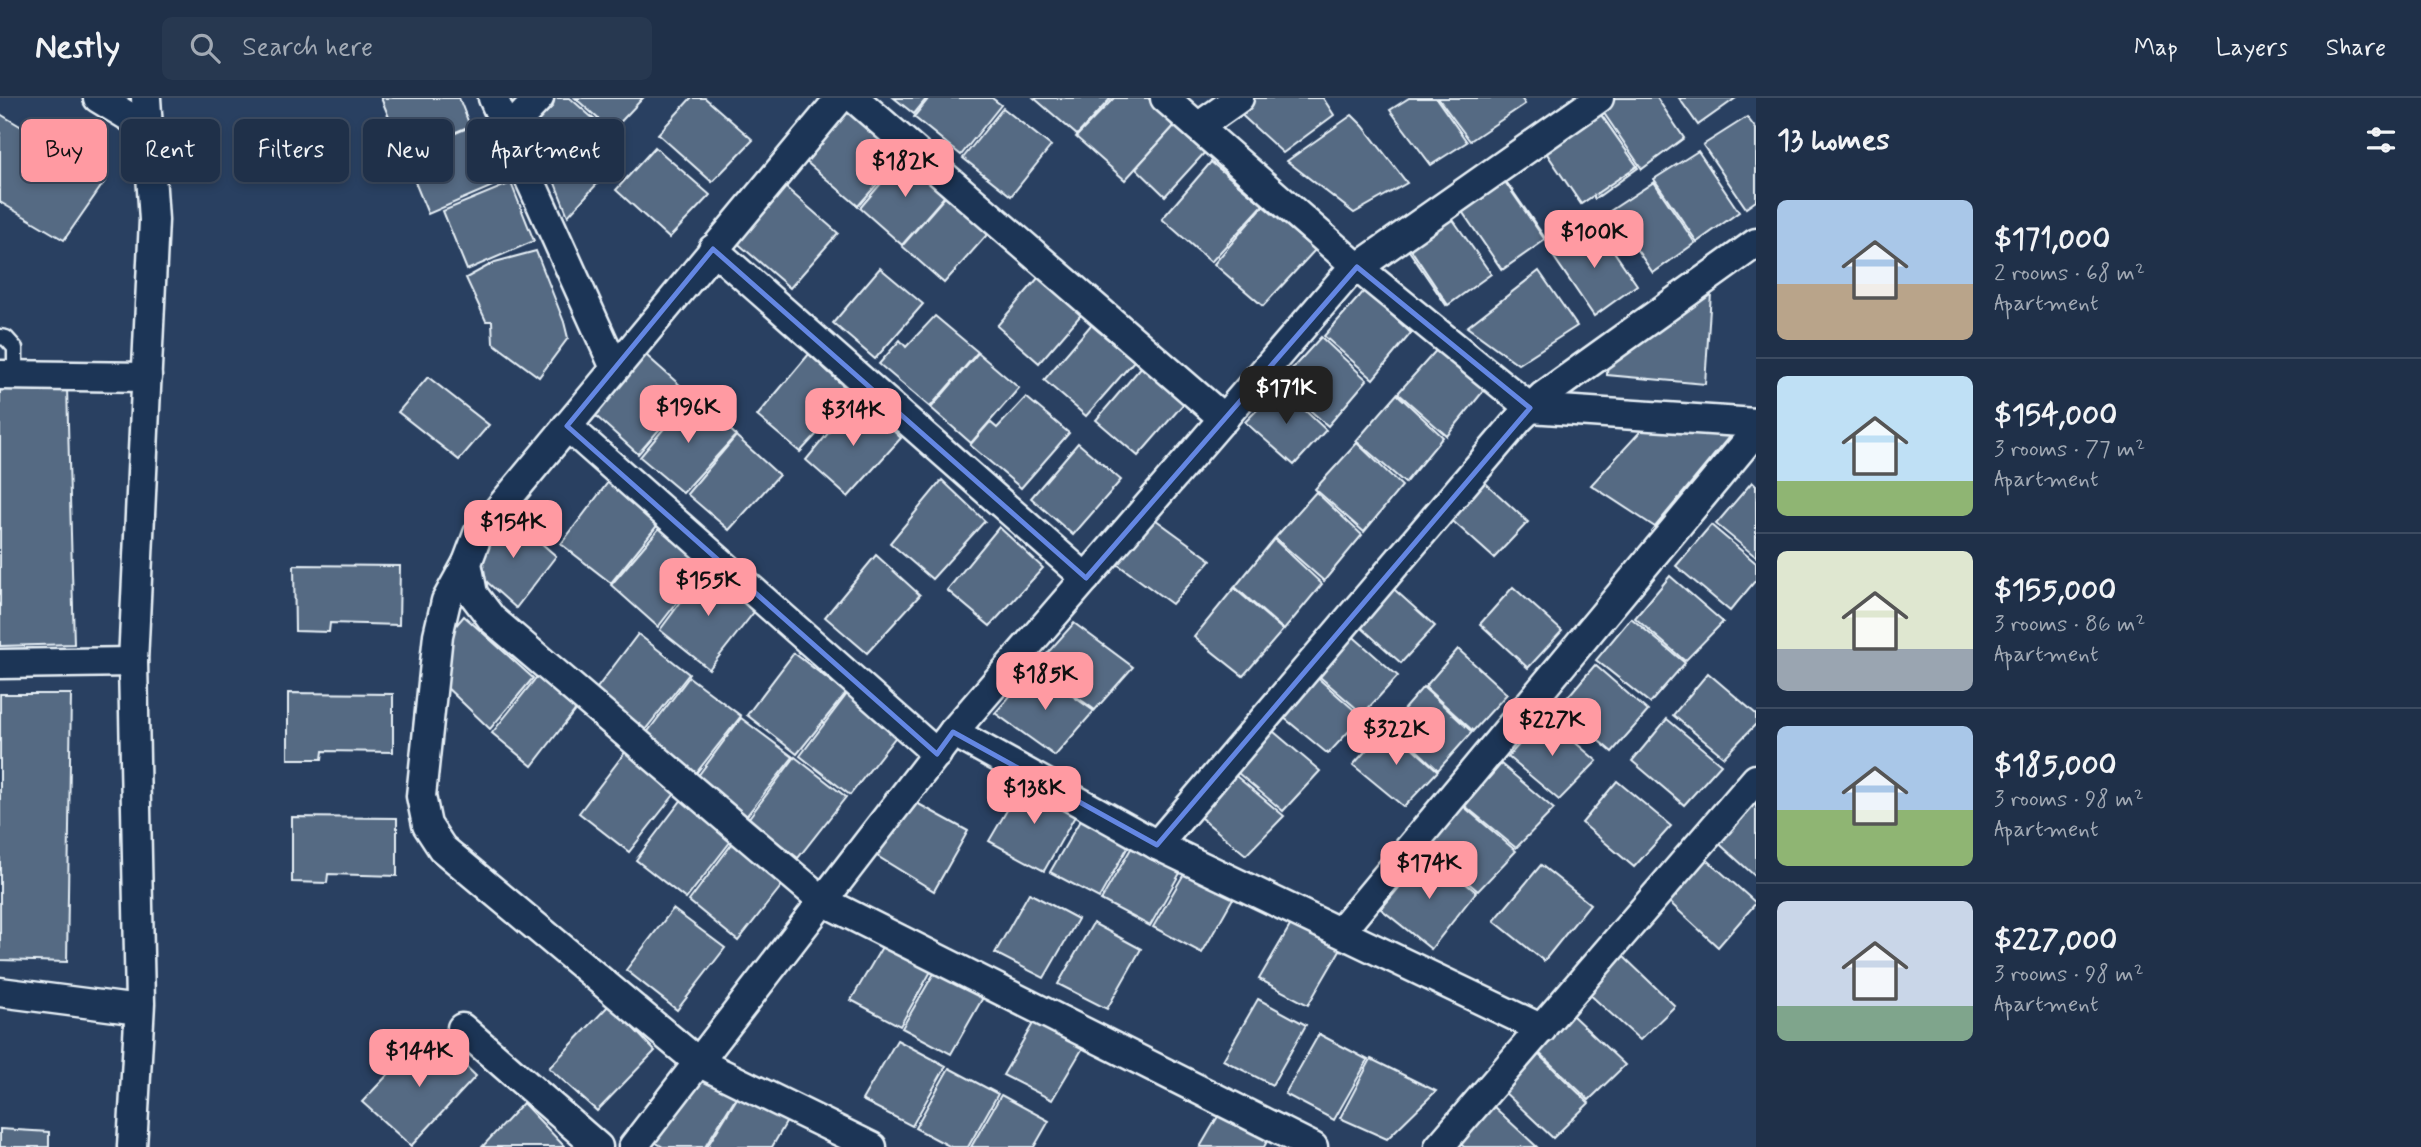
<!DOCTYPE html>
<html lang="en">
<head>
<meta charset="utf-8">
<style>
	body { margin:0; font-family:Mynerve,sans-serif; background:#273850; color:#f1f3f6; height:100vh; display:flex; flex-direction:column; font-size:26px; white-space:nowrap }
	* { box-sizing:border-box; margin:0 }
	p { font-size:23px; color:#a1a9b4 }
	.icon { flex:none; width:38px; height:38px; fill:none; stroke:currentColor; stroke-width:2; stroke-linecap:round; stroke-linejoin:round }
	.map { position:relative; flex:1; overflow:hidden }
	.side { display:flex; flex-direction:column; background:#1f3049; width:665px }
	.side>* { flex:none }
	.banner { position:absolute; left:21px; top:21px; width:665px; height:63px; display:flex; gap:14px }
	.price { position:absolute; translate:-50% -60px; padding:0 16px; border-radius:14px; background:#ff9aa2; color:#111; font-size:23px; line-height:46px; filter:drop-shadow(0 2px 4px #0008) }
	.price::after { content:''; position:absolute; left:50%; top:42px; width:21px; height:16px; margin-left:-10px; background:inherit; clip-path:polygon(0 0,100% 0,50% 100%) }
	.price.current { background:#222; color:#fff }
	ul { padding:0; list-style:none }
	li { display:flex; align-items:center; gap:21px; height:175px; padding:0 21px }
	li+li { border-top:2px solid #3c4b61 }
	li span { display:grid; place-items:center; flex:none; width:196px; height:140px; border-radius:10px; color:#555 }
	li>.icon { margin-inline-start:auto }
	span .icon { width:84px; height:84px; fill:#fffc; stroke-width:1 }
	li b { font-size:30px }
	h2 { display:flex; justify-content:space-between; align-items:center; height:84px; padding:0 21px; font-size:30px }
	.chip { padding:0 24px; border-radius:10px; background:#1f3049; box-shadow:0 4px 10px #0003,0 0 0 2px #3c4b61; font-size:24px; line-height:63px }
	.chip.current { background:#ff9aa2; color:#111 }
	header { display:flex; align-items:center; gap:42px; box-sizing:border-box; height:98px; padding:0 35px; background:#1f3049; border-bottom:2px solid #3c4b61 }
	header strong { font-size:33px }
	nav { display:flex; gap:38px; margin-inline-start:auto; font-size:24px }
	.search { width:490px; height:63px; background:#273850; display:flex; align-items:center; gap:18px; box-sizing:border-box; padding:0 24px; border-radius:10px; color:#a1a9b4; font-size:26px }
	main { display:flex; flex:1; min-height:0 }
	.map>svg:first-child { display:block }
</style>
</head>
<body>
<header>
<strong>Nestly</strong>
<div class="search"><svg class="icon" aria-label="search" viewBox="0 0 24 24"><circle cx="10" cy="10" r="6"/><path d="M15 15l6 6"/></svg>Search here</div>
<nav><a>Map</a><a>Layers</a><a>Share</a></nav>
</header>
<main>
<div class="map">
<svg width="1756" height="1049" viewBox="0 0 1756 1049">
	<rect width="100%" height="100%" fill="#294061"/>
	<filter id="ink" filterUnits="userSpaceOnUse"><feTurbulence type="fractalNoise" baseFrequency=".0143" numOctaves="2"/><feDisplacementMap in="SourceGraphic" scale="14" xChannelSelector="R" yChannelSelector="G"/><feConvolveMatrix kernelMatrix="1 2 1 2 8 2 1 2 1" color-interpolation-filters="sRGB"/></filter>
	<g filter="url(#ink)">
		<!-- building -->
		<g fill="#556a83" stroke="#e8f1f8" stroke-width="2">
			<polygon points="381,0 459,0 470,28 404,56"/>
			<polygon points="548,0 570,0 613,38 591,65 605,77 568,118 551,75 561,62 545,46 534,26 553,8 547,4"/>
			<polygon points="575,0 643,0 612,33"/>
			<polygon points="691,0 705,0 753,42 712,84 658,36"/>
			<polygon points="844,0 906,53 858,108 797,56"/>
			<polygon points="894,0 927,0 914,16"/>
			<polygon points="929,0 992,0 1001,7 961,57 914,19"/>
			<polygon points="1034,0 1111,0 1077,37"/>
			<polygon points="1114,0 1148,0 1177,25 1125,82 1076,39"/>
			<polygon points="1249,0 1323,0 1334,17 1283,55 1235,11"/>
			<polygon points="1409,0 1436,0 1467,44 1431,67 1390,12"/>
			<polygon points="1438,0 1521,0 1525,6 1470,43"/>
			<polygon points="1611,0 1657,0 1684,40 1642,71 1599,8"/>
			<polygon points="1679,0 1736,0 1698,27"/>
			<polygon points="1596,9 1638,70 1595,101 1552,38"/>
			<polygon points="1003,10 1051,48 1011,98 963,60"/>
			<polygon points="1596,10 1637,68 1581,106 1541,47"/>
			<polygon points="0,16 107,80 64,142 0,104"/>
			<polygon points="1352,17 1363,28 1407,85 1354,115 1287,63"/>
			<polygon points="1747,19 1756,31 1756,103 1746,110 1703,47"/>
			<polygon points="1177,25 1207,52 1165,98 1136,70"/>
			<polygon points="472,28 495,87 428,116 404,57"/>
			<polygon points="655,49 710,97 669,140 616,92"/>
			<polygon points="1698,53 1739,114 1697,144 1654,81"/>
			<polygon points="907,55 950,92 902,147 860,110"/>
			<polygon points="1211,64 1263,107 1211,164 1162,121"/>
			<polygon points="1503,79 1545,140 1502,171 1460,108"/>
			<polygon points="776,81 838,135 790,190 728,137"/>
			<polygon points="1503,81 1545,142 1502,172 1459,109"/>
			<polygon points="1654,84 1695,145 1653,175 1610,113"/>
			<polygon points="511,85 534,143 467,172 443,113"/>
			<polygon points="951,92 993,130 944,185 902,148"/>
			<polygon points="1263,108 1315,152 1263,208 1214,166"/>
			<polygon points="1447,116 1489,176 1446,207 1403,144"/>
			<polygon points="1449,116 1491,176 1448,207 1406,144"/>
			<polygon points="1595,126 1637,187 1594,218 1551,155"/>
			<polygon points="536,153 564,224 568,240 539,279 493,245 492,223 486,223 466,180 495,164"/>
			<polygon points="880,170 923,206 875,261 833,225"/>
			<polygon points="1044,173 1087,210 1039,265 997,228"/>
			<polygon points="1539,173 1577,228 1518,266 1467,229"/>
			<polygon points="1712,180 1705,286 1607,277 1608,255"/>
			<polygon points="1365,192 1411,235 1373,281 1324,238"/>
			<polygon points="935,218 978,254 930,309 879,266 900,242 906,249"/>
			<polygon points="1091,227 1134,263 1086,318 1044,282"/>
			<polygon points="1321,239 1367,282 1328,328 1279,285"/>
			<polygon points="1440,248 1485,291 1447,338 1398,295"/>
			<polygon points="638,250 690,296 638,356 587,310"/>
			<polygon points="978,255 1019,290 971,345 931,310"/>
			<polygon points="809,256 853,297 800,354 757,318"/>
			<polygon points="1143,267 1186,303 1138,358 1096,322"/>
			<polygon points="428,279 489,327 459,362 398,314"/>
			<polygon points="67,289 74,546 0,548 0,291"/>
			<polygon points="1280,289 1326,332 1294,367 1245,324"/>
			<polygon points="1397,296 1443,339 1405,385 1356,343"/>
			<polygon points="692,297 736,337 683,395 640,359"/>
			<polygon points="1026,299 1069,335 1021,390 970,347 990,324 997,330"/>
			<polygon points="857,300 901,340 848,399 806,362"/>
			<polygon points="1650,323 1733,334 1655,429 1591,387"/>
			<polygon points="736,338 779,377 729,432 687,396"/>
			<polygon points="1078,345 1121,382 1073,437 1031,400"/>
			<polygon points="1357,345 1402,388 1364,434 1315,391"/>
			<polygon points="612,379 660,424 611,485 561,446"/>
			<polygon points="1479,379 1528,424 1494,460 1446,417"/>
			<polygon points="942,382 985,423 932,481 890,445"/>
			<polygon points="1752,384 1756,388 1756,459 1716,426"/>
			<polygon points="1316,394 1362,437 1324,483 1275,440"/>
			<polygon points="501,410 556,458 516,510 477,475"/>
			<polygon points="1152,419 1211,462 1172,506 1113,463"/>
			<polygon points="662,427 705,468 658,529 611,487"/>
			<polygon points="1711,427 1756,465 1756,482 1730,513 1676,468"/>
			<polygon points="999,429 1043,470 990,528 947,492"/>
			<polygon points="1274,441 1322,486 1284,532 1235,489"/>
			<polygon points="876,457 920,497 867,555 825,519"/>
			<polygon points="294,467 400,468 399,527 330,525 329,534 295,533"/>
			<polygon points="706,470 758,509 709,571 660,532"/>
			<polygon points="1670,478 1723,524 1685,563 1635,520"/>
			<polygon points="1386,484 1435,528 1401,565 1353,522"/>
			<polygon points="1513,489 1562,533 1528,570 1480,526"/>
			<polygon points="1234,490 1283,532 1243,578 1194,539"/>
			<polygon points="464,518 533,580 490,631 440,583 442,544"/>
			<polygon points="1631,520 1685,565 1650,605 1596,562"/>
			<polygon points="1074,525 1133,569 1095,612 1035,569"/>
			<polygon points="1348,534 1398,578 1363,616 1313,573"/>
			<polygon points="638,536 689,576 641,637 591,598"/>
			<polygon points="1458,551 1507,596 1473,633 1425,589"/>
			<polygon points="794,555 846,595 797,656 747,617"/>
			<polygon points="1595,567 1648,613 1612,654 1559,609"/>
			<polygon points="1034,571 1094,613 1055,658 995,615"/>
			<polygon points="1311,574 1362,619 1328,656 1277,614"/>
			<polygon points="540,575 580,606 532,668 492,635"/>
			<polygon points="1708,575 1756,616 1756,626 1724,659 1673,617"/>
			<polygon points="689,579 741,618 693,679 643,640"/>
			<polygon points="1423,589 1472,634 1438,672 1390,627"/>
			<polygon points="288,595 393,596 393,654 323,653 322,661 288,661"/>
			<polygon points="0,596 71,596 67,864 0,862"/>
			<polygon points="847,596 898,636 850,697 800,658"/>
			<polygon points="1544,618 1597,663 1559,702 1508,659"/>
			<polygon points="741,620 793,659 744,721 695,682"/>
			<polygon points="1667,621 1721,666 1684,707 1632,663"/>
			<polygon points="1267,628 1320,673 1283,713 1232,670"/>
			<polygon points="1388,628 1438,673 1404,709 1353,667"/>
			<polygon points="626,653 677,693 629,754 579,715"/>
			<polygon points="795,659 846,699 798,760 748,721"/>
			<polygon points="1501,666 1554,711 1516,750 1465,708"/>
			<polygon points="1230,673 1284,718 1246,757 1195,715"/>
			<polygon points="1024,683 1078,713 1044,773 989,743"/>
			<polygon points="1617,683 1671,728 1634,769 1582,725"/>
			<polygon points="683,700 734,739 686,801 636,762"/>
			<polygon points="1756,702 1756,779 1714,741"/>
			<polygon points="913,703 968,733 934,793 869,753"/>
			<polygon points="1463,708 1516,753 1478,793 1427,750"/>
			<polygon points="1085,714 1133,740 1099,800 1050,774"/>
			<polygon points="292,719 397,720 397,778 328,776 327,785 292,784"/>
			<polygon points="735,742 787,781 738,843 689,803"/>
			<polygon points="1136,742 1184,768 1150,828 1101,802"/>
			<polygon points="1428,755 1476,794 1431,851 1381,811"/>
			<polygon points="1703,758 1756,805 1718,849 1665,800"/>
			<polygon points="1541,767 1590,806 1544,863 1494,823"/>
			<polygon points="1188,769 1236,795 1202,855 1153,829"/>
			<polygon points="1029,795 1078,821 1044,880 995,855"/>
			<polygon points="673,811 725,850 677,912 626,872"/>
			<polygon points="1294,821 1343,847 1308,907 1259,881"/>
			<polygon points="1093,825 1141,851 1107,911 1058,886"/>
			<polygon points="886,842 934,868 900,928 851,902"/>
			<polygon points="1622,857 1675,908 1640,942 1587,894"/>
			<polygon points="937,870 985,896 951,956 902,930"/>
			<polygon points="1258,901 1306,927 1272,987 1223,962"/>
			<polygon points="610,906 655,953 597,1013 549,970"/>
			<polygon points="1038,917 1087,943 1052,1002 1003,977"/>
			<polygon points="1572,917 1625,967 1589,1002 1537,953"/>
			<polygon points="429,933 476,978 411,1048 362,1004"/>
			<polygon points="1319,936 1368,962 1334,1022 1285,996"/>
			<polygon points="897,942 946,968 912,1028 862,1002"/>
			<polygon points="1536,954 1589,1005 1553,1040 1501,991"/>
			<polygon points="1371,961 1436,993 1387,1041 1340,1020"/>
			<polygon points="949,970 998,996 968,1049 951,1049 915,1030"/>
			<polygon points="694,973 736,999 705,1049 663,1049 645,1038"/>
			<polygon points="739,997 787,1023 772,1049 707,1049"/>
			<polygon points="1001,997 1049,1023 1034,1049 971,1049"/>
			<polygon points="523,1005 565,1049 482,1049"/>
			<polygon points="1492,1007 1537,1049 1464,1049 1457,1043"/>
			<polygon points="1224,1008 1272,1034 1264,1049 1200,1049"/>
			<polygon points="0,1031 49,1034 49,1049 0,1049"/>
		</g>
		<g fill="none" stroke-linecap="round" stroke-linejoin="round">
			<!-- lane casing -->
			<g stroke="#e8f1f8" stroke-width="19">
				<polyline id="lane" points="0,239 6,240 15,250 15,277"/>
			</g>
			<!-- street casing -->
			<g stroke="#e8f1f8" stroke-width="33">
				<g id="street">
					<polyline points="98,0 146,29"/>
					<polyline points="493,0 615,270"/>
					<polyline points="840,0 478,436 467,465 473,496 492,521 823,803 1313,1049"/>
					<polyline points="854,0 1224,321"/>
					<polyline points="1165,0 1357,169 1530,310 1756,325"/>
					<polyline points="1198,29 1239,0"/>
					<polyline points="508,33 539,0"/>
					<polyline points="713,151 1086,480"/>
					<polyline points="0,277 147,279"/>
					<polyline points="567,328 937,656"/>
					<polyline points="467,465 446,503 438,537 421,698 427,727 442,750 698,964 872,1049"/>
					<polyline points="0,566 133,564"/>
					<polyline points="953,634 1157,747 1542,931"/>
					<polyline points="1157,747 1519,321 1543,298 1756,145"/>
					<polyline points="1340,834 1756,333"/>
					<polyline points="0,894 139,912"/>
					<polyline points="462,930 598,1049"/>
					<polyline points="132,1049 140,905 133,564 154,122 146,0"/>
					<polyline points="633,1049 953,634 1347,177 1599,0"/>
					<polyline points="1439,1049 1756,681"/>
				</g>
			</g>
			<!-- lane -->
			<use href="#lane" stroke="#1d3557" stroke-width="14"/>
			<!-- street -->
			<use href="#street" stroke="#1d3557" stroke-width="28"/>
		</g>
	</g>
	<!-- marked area -->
	<path fill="none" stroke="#6487e3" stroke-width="5" stroke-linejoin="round" d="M713,151L1086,480L1357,169L1530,310L1157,747L953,634L937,656L567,328Z"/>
</svg>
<b class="price" style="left:905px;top:101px">$182K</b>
<b class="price" style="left:1594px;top:172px">$100K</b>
<b class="price current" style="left:1286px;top:328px">$171K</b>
<b class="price" style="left:688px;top:347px">$196K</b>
<b class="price" style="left:853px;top:350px">$314K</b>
<b class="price" style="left:513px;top:462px">$154K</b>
<b class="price" style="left:708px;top:520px">$155K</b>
<b class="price" style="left:1045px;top:614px">$185K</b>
<b class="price" style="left:1552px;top:660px">$227K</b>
<b class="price" style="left:1396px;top:669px">$322K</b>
<b class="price" style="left:1034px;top:728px">$138K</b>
<b class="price" style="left:1429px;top:803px">$174K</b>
<b class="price" style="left:419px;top:991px">$144K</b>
<div class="banner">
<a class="chip current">Buy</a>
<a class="chip">Rent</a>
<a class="chip">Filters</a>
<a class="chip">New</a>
<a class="chip">Apartment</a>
</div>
</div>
<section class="side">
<h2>13 homes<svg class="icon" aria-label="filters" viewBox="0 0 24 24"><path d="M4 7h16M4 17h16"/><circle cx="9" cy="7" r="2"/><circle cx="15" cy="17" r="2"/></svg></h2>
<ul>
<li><span style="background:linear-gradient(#a9c7e8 60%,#b9a48a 0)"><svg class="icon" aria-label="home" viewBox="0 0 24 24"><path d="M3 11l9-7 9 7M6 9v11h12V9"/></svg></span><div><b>$171,000</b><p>2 rooms · 68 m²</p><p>Apartment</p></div></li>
<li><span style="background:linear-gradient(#bfe0f5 75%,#8fb573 0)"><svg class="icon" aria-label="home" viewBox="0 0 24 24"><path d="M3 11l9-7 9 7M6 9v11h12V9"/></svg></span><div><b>$154,000</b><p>3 rooms · 77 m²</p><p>Apartment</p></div></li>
<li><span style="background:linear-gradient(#dfe7d0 70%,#9aa5b1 0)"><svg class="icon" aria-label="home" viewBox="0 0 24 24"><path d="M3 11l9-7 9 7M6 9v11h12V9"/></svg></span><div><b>$155,000</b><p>3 rooms · 86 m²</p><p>Apartment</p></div></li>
<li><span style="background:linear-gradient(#a9c7e8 60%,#8fb573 0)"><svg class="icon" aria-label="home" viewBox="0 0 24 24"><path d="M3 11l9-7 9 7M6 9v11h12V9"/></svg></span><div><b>$185,000</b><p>3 rooms · 98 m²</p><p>Apartment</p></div></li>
<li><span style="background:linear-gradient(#c9d6e8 75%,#7fa58c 0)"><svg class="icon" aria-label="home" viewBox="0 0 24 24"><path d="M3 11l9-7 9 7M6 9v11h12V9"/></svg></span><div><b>$227,000</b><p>3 rooms · 98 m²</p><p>Apartment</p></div></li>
</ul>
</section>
</main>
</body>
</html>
